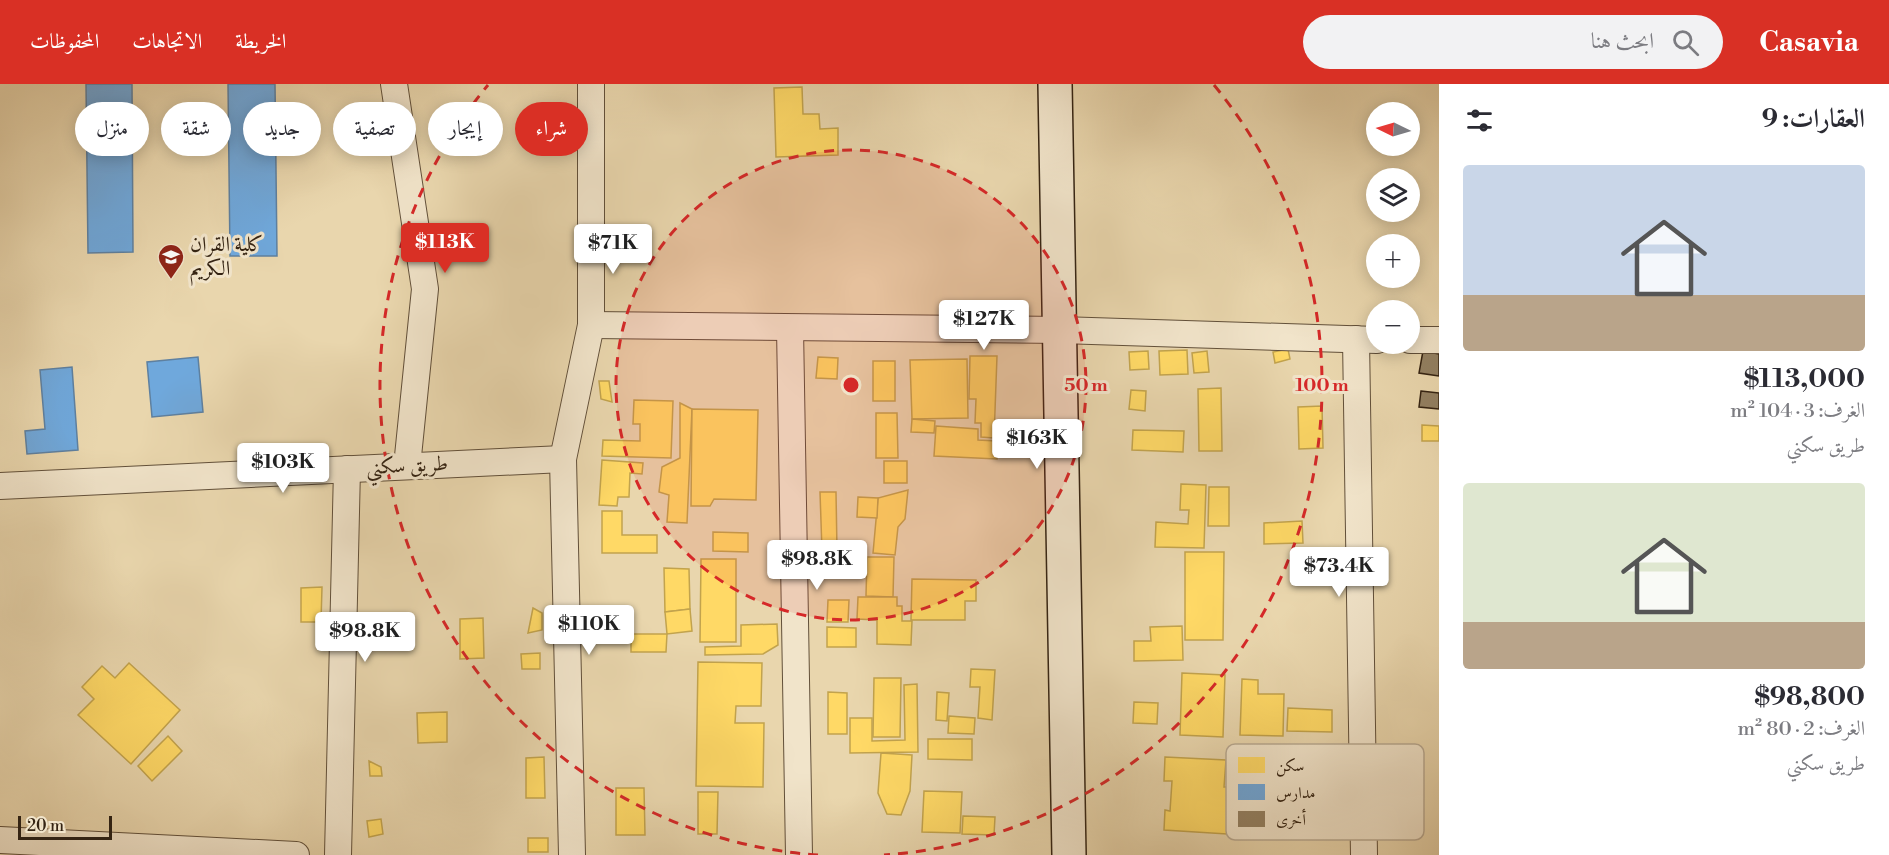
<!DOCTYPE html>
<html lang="ar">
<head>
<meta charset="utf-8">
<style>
	body { margin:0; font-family:"Libre Bodoni",Amiri,serif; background:#f2f2f3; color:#2b2b33; direction:rtl; height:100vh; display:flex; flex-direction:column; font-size:22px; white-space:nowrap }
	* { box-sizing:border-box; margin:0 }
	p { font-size:20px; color:#7c7c81 }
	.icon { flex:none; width:33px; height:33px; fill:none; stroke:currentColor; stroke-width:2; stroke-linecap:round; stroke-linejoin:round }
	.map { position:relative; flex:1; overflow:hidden; direction:ltr }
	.sheet { display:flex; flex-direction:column; background:#fff; width:450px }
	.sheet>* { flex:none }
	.hud { position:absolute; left:18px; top:18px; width:570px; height:54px; direction:rtl; display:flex; gap:12px }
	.needle { width:39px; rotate:275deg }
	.controls { position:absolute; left:1366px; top:18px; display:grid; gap:12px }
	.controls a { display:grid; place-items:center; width:54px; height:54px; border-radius:50%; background:#fff; box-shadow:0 3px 15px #0003; font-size:30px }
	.scale { position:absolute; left:18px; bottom:15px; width:94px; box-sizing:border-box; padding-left:6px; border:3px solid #352413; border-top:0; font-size:16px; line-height:21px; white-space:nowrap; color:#352413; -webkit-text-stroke:4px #f1e4ca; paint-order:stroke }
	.price { position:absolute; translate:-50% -51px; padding:0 14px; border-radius:6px; background:#fff; color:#222; font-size:20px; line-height:39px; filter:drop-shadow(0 2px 3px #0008) }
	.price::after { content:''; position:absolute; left:50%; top:36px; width:18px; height:14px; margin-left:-9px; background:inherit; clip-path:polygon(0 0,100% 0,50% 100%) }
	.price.on { background:#d93025; color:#fff }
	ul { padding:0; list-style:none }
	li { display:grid; align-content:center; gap:12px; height:318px; padding:0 24px }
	li span { display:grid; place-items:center; height:186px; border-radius:6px; color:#555 }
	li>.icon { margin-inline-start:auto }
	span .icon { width:108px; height:108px; fill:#fffc; stroke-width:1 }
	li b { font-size:26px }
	h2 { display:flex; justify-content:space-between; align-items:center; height:72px; padding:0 24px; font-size:26px }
	.tag { padding:0 21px; border-radius:27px; background:#fff; box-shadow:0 3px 15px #0003; font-size:21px; line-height:54px }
	.tag.on { background:#d93025; color:#fff }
	header { display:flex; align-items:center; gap:36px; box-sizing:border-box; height:84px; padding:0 30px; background:#d93025; color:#fff }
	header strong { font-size:28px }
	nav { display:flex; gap:33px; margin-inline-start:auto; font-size:21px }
	.search { width:420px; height:54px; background:#f2f2f3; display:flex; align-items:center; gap:15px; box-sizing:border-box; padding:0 21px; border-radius:33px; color:#7c7c81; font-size:22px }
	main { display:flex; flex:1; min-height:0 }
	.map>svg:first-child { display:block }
</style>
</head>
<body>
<header>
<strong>Casavia</strong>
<div class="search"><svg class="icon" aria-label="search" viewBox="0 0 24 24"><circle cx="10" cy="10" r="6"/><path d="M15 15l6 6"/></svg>ابحث هنا</div>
<nav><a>الخريطة</a><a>الاتجاهات</a><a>المحفوظات</a></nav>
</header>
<main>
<section class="sheet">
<h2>العقارات: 9<svg class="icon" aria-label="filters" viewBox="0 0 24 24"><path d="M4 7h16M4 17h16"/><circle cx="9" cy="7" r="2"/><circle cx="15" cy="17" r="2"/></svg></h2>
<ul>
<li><span style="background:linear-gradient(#c9d6e8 70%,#b9a48a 0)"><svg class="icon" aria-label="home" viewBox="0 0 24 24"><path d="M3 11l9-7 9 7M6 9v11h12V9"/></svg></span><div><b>$113,000</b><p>الغرف: 3 · 104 m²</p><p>طريق سكني</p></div></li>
<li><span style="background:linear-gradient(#dfe7d0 75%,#b9a48a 0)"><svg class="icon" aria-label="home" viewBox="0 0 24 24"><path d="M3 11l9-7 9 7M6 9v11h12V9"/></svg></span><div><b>$98,800</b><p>الغرف: 2 · 80 m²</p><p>طريق سكني</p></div></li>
</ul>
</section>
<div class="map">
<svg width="1439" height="771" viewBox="0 0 1439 771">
	<rect width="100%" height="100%" fill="#e9d6ad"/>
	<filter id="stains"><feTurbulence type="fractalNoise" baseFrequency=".00333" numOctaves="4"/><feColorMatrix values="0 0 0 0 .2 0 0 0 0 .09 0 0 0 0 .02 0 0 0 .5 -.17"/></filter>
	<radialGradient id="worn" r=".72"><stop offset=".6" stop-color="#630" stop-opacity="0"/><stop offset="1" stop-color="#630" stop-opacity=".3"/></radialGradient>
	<!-- homes -->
	<g fill="#ffd966" stroke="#c2a34d" stroke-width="1.5">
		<polygon points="802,3 803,30 819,30 820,45 838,44 838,71 776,73 774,4"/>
		<polygon points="1288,265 1290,275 1275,279 1273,268"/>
		<polygon points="1187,266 1188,290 1160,291 1159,267"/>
		<polygon points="1148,267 1149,285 1130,286 1129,268"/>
		<polygon points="1207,267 1209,288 1194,289 1192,269"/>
		<polygon points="970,272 997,272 994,354 981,353 981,339 975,339 976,315 969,315"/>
		<polygon points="818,273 838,274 837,295 816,294"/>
		<polygon points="967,275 968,334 912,335 910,276"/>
		<rect x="873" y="277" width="22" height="40"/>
		<polygon points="599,297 609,297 612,318 601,315"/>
		<polygon points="1221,304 1222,367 1199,367 1198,305"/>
		<polygon points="1131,306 1146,307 1145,327 1129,325"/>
		<polygon points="634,316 673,317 671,374 602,372 603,356 640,357 640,340 633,340"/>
		<polygon points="680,319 692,325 687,439 667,438 669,411 659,408 662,383 680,374"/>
		<polygon points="1322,322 1323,364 1299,365 1298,323"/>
		<polygon points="692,325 758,326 756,416 714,415 710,422 691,422"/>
		<polygon points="876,329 897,329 898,374 876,374"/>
		<polygon points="912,335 935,337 934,349 911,348"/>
		<polygon points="1422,341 1439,342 1439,357 1422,357"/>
		<polygon points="936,342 978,345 978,356 997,357 997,375 934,372"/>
		<polygon points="1133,346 1184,347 1183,368 1132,366"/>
		<polygon points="602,376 643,379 642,390 630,389 629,413 618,413 617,422 599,421"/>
		<rect x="884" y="377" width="23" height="22"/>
		<polygon points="1181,400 1206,401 1204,464 1155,463 1156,438 1188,440 1189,426 1180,426"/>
		<polygon points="1209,403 1229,403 1229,442 1208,442"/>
		<polygon points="908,406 905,435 898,443 895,471 873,469 878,414"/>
		<polygon points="820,408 836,408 837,466 822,467"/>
		<polygon points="858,413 878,414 877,434 857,433"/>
		<polygon points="602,427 622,427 622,451 657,451 657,469 602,469"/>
		<polygon points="1302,437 1303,459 1264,460 1264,439"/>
		<polygon points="713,448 748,449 748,468 713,467"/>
		<polygon points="1185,468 1224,468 1223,556 1185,556"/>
		<polygon points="867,473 894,473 893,513 866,512"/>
		<polygon points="701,475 736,475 736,558 700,558"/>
		<polygon points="664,484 689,485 690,525 665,528"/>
		<polygon points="912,495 976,496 976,517 965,517 965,536 911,536"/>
		<polygon points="322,503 321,538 301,538 301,504"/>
		<polygon points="858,513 897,513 897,522 902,522 902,537 912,537 911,561 877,560 877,536 857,535"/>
		<polygon points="828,516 849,516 848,538 827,538"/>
		<polygon points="533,524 542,529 542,546 528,549"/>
		<polygon points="690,525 692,547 667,550 665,528"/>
		<polygon points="483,534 484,574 460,575 460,535"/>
		<polygon points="777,540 778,561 763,570 705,571 705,563 741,562 741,541"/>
		<polygon points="1182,542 1183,576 1134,577 1134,557 1151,557 1150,543"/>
		<polygon points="827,543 856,544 856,563 827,563"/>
		<polygon points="631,550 667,550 666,568 631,568"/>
		<polygon points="540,569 540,585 522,585 521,570"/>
		<polygon points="698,578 762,579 761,622 736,622 735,639 764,639 763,703 696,702"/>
		<polygon points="129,579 180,626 131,680 78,631 94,615 82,603 102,582 115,594"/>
		<polygon points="971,585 995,586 992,636 978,634 980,603 970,603"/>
		<polygon points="1182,589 1225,591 1223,653 1180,651"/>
		<polygon points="874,594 901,594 900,653 873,653"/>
		<polygon points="1242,595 1258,596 1258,610 1284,610 1283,652 1240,651"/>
		<polygon points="917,600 918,668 850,669 850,634 872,634 872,657 905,656 904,601"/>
		<polygon points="828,608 847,609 847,650 828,650"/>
		<polygon points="937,608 949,609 947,637 936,636"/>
		<polygon points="1134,618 1158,619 1157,640 1133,639"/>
		<polygon points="1288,624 1332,626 1332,648 1287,647"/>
		<polygon points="447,628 447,658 418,659 417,629"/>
		<polygon points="949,632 975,634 974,650 948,649"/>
		<polygon points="168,652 182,667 152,697 138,682"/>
		<polygon points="928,655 972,655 972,676 928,675"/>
		<polygon points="881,669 912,671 910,707 901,731 887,730 878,709"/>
		<polygon points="544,673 545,714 526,714 526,674"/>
		<polygon points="1165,673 1226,676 1224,703 1229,703 1227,750 1164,746 1165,726 1170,727 1172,697 1164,697"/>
		<polygon points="369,677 381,683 382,692 370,692"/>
		<polygon points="616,704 644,704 645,751 616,751"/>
		<polygon points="924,707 962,708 960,749 922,748"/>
		<polygon points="698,708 718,708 717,750 698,750"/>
		<polygon points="963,732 995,733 994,751 962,750"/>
		<polygon points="381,735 383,750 369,753 367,737"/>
		<rect x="528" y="754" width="20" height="14"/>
	</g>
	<!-- schools -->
	<g fill="#6fa8dc" stroke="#5e80a0" stroke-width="1.5">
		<polygon points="86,0 132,0 133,168 88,169"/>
		<polygon points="228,0 275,0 277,172 230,172"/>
		<polygon points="198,273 203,328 152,333 147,278"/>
		<polygon points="72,283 78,366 27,370 25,347 45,345 40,286"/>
	</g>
	<!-- building -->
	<g fill="#938163" stroke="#352413" stroke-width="1.5">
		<polygon points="1423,267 1439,270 1439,292 1419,289"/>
		<polygon points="1421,307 1439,309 1439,325 1419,323"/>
	</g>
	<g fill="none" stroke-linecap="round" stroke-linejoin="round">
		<!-- street casing -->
		<g stroke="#62503a" stroke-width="28">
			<g id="street">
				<polyline points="394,0 425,205 407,382"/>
				<polyline points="591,241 1060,246 1377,256"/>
				<polyline points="790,244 799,771"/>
				<polyline points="1356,255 1364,771"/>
				<polyline points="1410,256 1439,256"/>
				<polyline points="0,402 563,375"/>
				<polyline points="0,756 296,771"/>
				<polyline points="338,771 347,385"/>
				<polyline points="572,771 563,375 591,241 591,0"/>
			</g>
		</g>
		<!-- secondary casing -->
		<g stroke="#352413" stroke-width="36">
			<polyline id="secondary" points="1055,0 1069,771"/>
		</g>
		<!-- street -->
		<use href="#street" stroke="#f1e4ca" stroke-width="26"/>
		<!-- secondary -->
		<use href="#secondary" stroke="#f1e4ca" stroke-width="33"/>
	</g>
	<!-- distance rings -->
	<circle cx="851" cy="301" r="235" fill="#d62828" fill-opacity=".12"/>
	<g fill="none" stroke="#d62828" stroke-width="3" stroke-dasharray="10 8">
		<circle cx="851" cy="301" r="235"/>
		<path d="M818 771A471 471 0 0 1 488 1M1214 1A471 471 0 0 1 884 771"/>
	</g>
	<!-- icons -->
	<defs>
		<g id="university-pin" transform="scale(1.35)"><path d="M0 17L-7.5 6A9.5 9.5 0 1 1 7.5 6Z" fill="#8f2418" stroke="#f1e4ca"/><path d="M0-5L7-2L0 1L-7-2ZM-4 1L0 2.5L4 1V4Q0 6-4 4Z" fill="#fff"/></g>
	</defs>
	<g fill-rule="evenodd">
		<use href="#university-pin" x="171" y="173"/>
	</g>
	<g text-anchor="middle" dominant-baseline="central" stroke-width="6" stroke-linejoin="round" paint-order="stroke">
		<!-- poi labels -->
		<g font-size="21" fill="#352413" stroke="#f1e4ca" text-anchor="start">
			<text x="190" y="161">كلية القران<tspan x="190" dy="24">الكريم</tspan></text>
		</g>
		<!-- street labels -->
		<g font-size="21" fill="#352413" stroke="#f1e4ca">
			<text transform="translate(407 382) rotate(-3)">طريق سكني</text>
		</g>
	</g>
	<!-- legend -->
	<rect x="1226" y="660" width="198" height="96" rx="9" fill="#f1e4ca" stroke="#b9aa93" stroke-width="1.5"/>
	<rect x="1238" y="673" width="27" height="16" fill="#ffd966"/>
	<rect x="1238" y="700" width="27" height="16" fill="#6fa8dc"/>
	<rect x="1238" y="727" width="27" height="16" fill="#938163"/>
	<g font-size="16" fill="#352413">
		<text x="1276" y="687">سكن</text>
		<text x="1276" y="714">مدارس</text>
		<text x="1276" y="741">أخرى</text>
	</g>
	<circle cx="851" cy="301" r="9" fill="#d62828" stroke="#f1e4ca" stroke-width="3"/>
	<g font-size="18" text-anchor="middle" font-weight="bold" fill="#d62828" stroke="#f1e4ca" stroke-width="6" stroke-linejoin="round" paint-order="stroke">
		<text x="1086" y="307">50 m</text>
		<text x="1322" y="307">100 m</text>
	</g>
	<rect width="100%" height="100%" filter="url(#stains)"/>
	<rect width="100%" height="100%" fill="url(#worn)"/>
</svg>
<div class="controls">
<a><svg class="needle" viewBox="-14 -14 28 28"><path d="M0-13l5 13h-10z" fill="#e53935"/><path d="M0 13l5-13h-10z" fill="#7c7c81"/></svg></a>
<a><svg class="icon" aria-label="layers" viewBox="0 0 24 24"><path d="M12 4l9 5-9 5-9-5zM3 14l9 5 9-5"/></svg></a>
<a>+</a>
<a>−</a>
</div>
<div class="scale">20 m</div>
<b class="price on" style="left:445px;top:190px">$113K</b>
<b class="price" style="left:613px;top:191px">$71K</b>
<b class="price" style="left:984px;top:267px">$127K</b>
<b class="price" style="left:1037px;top:386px">$163K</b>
<b class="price" style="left:283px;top:410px">$103K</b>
<b class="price" style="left:817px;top:507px">$98.8K</b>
<b class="price" style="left:1339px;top:514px">$73.4K</b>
<b class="price" style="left:589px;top:572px">$110K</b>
<b class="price" style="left:365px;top:579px">$98.8K</b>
<div class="hud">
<a class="tag on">شراء</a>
<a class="tag">إيجار</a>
<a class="tag">تصفية</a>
<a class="tag">جديد</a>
<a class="tag">شقة</a>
<a class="tag">منزل</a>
</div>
</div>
</main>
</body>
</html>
